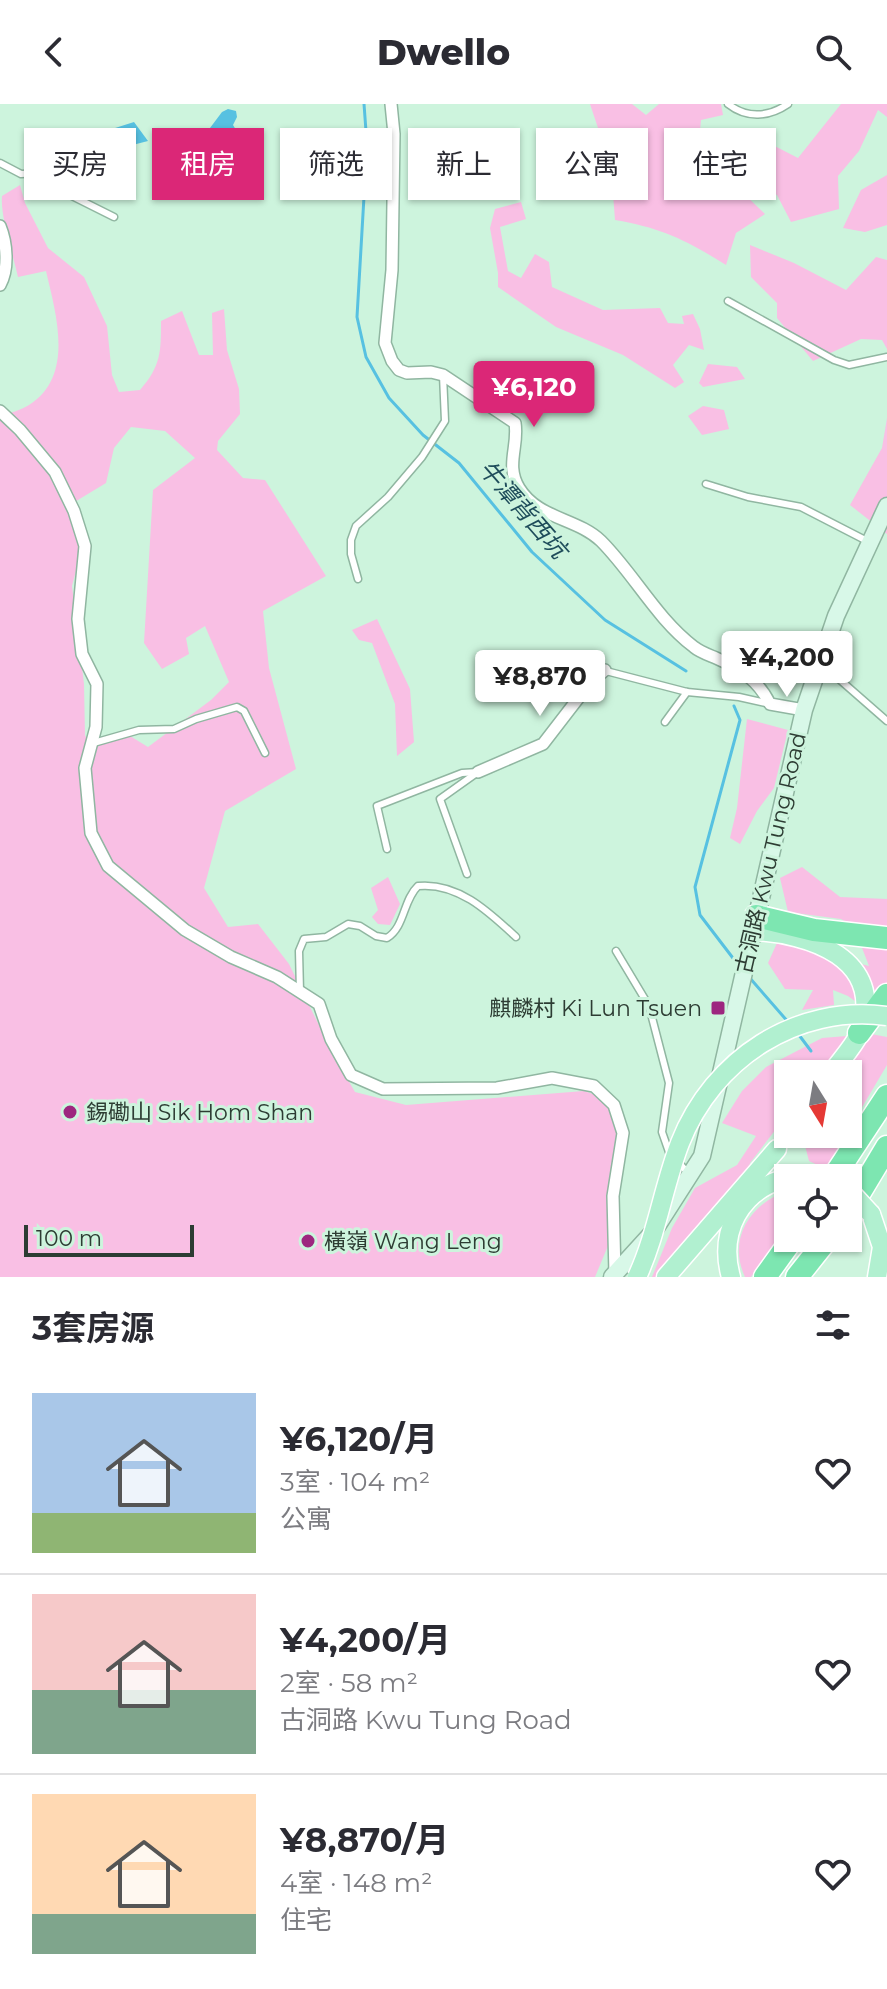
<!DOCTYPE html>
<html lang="zh">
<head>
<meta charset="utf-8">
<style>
	body { margin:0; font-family:Montserrat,"Noto Sans SC",sans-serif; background:#f2f2f3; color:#2b2b33; height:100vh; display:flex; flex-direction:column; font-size:30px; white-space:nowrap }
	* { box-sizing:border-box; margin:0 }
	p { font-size:26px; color:#7c7c81 }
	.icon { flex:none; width:44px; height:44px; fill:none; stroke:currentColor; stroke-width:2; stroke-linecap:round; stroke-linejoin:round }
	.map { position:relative; height:1173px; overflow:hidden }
	.panel { display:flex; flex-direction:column; background:#fff; flex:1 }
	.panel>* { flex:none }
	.banner { position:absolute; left:24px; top:24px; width:840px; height:72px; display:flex; gap:16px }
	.needle { width:52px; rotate:169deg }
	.tools { position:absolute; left:774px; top:956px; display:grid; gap:16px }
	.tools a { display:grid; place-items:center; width:88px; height:88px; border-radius:0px; background:#fff; box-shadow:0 2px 6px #0004; font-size:40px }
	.scale { position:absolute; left:24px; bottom:20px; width:170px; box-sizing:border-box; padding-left:8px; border:4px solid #2d3c33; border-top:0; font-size:22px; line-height:28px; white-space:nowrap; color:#2d3c33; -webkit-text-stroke:6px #cdf4dd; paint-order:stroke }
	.price { position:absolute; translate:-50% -68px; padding:0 18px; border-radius:8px; background:#fff; color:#222; font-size:26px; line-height:52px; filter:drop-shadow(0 2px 4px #0008) }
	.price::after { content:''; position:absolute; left:50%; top:48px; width:24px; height:18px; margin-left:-12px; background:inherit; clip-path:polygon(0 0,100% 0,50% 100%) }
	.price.on { background:#db2777; color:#fff }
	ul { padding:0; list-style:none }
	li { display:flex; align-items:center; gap:24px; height:200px; padding:0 32px }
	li+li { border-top:2px solid #e1e1e2 }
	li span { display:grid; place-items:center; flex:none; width:224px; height:160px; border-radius:0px; color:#555 }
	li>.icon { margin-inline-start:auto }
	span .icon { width:96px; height:96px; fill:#fffc; stroke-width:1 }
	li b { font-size:34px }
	h2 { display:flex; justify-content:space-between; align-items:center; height:96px; padding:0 32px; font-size:34px }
	.chip { padding:0 28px; border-radius:0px; background:#fff; box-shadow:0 2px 6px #0004; font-size:28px; line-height:72px }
	.chip.on { background:#db2777; color:#fff }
	header { display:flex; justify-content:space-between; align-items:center; height:104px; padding:0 32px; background:#fff; font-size:36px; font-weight:800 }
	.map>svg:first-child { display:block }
</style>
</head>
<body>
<header><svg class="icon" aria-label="back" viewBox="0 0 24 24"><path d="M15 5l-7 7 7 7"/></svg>Dwello<svg class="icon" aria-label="search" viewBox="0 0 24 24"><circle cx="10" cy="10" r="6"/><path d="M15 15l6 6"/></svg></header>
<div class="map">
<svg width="887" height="1173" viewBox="0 0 887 1173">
	<rect width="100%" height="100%" fill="#cdf4dd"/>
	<!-- green -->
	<g fill="#f9bfe4" fill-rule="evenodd">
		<path d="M590,0H632L646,11L659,0H721L723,11L701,16L698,48L726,49L733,26L753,31L798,54L841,0H887V13L878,6L859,47L838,72L839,105L791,118L777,91L744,74L740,86L765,110L736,129L726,161C686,136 662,124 615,116L611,63Z"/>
		<polygon points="887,71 887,121 865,128 843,124 861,86"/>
		<path d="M20,81L25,99L48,144L84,173L107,222L112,271L119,288L140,286C161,262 161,248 161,217L182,207L199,251H213L212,209L224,205L227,246L239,285L240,310L218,337L217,346L243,374L265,376L326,472L263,507L269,564L296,665L225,707L204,784L228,823L258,820L289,860L333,950L355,988L406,1001L584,987L611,996L622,1056L615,1125L595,1173H0V313C9,309 21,306 29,301C75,272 56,210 46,167L18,173C13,151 0,111 2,92ZM131,323L165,327L195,354L153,386L144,539L162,565L189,550L186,534L205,522L229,578L211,596L148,643L130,632L98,640L85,632L84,580L72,482L78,459V432L68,402L106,379L114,344Z"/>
		<polygon points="521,98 526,115 500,123 508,167 521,174 535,150 549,158 552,183 603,206 660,204 668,219 684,220 682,212 693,210 700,225 704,246 689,241 673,261 684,278 675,284 623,251 556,223 498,183 498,169 490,124 495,105"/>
		<polygon points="750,141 794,159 846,186 876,153 887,156 887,245 882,236 861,235 813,257 777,214 777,199 751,173"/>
		<polygon points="708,260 737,263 745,275 703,283 699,279"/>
		<polygon points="703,302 724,306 729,325 702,331 688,312"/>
		<polygon points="887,314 887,430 850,401 882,344"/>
		<polygon points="377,515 410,585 414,638 397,652 395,600 372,539 359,536 352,526"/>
		<polygon points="747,615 788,626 774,684 757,707 740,740 730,734 737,704"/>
		<polygon points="802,763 840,793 887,795 887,889 878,889 859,900 848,892 833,886 834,901 802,906 813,886 785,885 768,859 777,839 869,862 854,823 841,815 788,808 780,774"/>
		<polygon points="388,773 400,800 390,821 378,820 372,813 378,806 371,784"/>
		<polygon points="871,930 887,933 887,961 848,1027 848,970 788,970 788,1019 783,1016 750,1059 745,1085 675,1173 652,1173 672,1124 695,1084 737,1061 756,1032 722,1019 742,987 766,963 822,934"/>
		<polygon points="802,1030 846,1030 826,1065 809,1057"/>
		<path d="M788,1087V1122L751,1173H745C727,1135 750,1099 788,1087Z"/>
	</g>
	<!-- water -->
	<g fill="#57c1e1">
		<polygon points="228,5 236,7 237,13 233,21 244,39 229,58 217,59 198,47 198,40 222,8"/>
		<polygon points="134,18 148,37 117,45 111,37 112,25"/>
	</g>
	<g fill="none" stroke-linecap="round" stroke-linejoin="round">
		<!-- stream -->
		<g stroke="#57c1e1" stroke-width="3">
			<polyline points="364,0 367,41 357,213 366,253 389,294 423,331 459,359 532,448 605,516 686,567"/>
			<polyline points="734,602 740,616 695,783 700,811 739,862"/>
			<polyline points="749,873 789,919"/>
			<polyline points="799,931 811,947"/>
		</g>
		<!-- lane casing -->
		<g stroke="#90b6a1" stroke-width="9">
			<g id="lane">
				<path d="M728,0C747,15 769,13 788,0"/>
				<polyline points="0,59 21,70 41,69 64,88 114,113"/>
				<polyline points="728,197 834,256 849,261 887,253"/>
				<polyline points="706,380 748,393 801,403 869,438"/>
				<polyline points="358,475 351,450 351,436 356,422 388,393 422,353 445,317 443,271"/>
				<polyline points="823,561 887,617"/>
				<polyline points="606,567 687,588 739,593 770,600"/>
				<polyline points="665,618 687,588"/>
				<polyline points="90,640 139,626 174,625 196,615 237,603 244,607 265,649"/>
				<polyline points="387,745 377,702 462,669 478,668"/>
				<polyline points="467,770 440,695 478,668"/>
				<polyline points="616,847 649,902 669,979 662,1028 669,1048 689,1070"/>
				<path d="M300,888L299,847L304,835L326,833L348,820L360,822L376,832L387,834C405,823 403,796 418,782C458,778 489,808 516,833"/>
			</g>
		</g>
		<!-- street casing -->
		<g stroke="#90b6a1" stroke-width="14">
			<g id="street">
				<path d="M391,0L394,30L392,166L385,239L392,257L399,266L407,269L431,268L443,271L515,319C519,342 505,361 519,384C538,415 577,414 601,437C634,470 656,514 694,543C700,548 709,551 716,554C741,565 758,576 770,600L804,606"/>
				<path d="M0,122C7,139 9,165 0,181"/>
				<polyline points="0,307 20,326 55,368 74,407 85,442 78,515 82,550 97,580 96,623 85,664 91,729 108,762 185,826 231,853 277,873 319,900 331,935 351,971 383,985 497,984 552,974 594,982 614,1001 623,1029 613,1092 615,1170"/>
				<polyline points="478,668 543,640 590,579 605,566"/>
			</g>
		</g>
		<!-- secondary casing -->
		<g stroke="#90b6a1" stroke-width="19">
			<polyline id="secondary" points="612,1173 654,1127 702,1052 804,606 836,512 887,402"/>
		</g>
		<!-- primary casing -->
		<g stroke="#fff" stroke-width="21">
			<g id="primary">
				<path d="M752,827C808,829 887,854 860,929C853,943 840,957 831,970"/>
				<polyline points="871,1110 882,1143 877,1173"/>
				<polyline points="666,1173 777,1045"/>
				<path d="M731,1173C713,1111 763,1062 824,1074"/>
			</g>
		</g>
		<!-- highway casing -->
		<g stroke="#fff" stroke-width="25">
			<g id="highway">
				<polyline points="756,812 814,826 887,834"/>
				<polyline points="859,929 887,891"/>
				<polyline points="833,1074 887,992"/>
				<polyline points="848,1108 887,1043"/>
				<polyline points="765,1173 793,1134"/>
				<polyline points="797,1173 828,1134"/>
			</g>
		</g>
		<!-- lane -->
		<use href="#lane" stroke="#fff" stroke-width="6"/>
		<!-- street -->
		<use href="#street" stroke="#fff" stroke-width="11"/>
		<!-- secondary -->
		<use href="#secondary" stroke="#d8f8e8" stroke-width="16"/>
		<!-- primary -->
		<use href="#primary" stroke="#b1f0d0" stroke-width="18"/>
		<!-- highway -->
		<use href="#highway" stroke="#7de6b1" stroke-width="22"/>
		<!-- primary-bridge casing -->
		<g stroke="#fff" stroke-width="21" stroke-linecap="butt">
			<g id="primary-bridge">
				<polyline points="848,1085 871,1110"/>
				<path d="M637,1173C657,1130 663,1083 680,1039C713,955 796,900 887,912"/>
			</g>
		</g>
		<!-- primary-bridge -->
		<use href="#primary-bridge" stroke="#b1f0d0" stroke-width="18"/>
	</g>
	<!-- markers -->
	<g fill="#9d267f" stroke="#cdf4dd" stroke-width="3">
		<rect x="710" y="896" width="16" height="16" rx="4"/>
		<circle cx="70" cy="1008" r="8"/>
		<circle cx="308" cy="1137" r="8"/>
	</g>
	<g text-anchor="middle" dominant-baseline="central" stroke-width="6" stroke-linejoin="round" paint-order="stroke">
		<!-- street labels -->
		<g font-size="22" fill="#2d3c33" stroke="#cdf4dd">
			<text transform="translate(771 749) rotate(-77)">古洞路 Kwu Tung Road</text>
		</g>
		<!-- poi labels -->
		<g font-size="22" fill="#2d3c33" stroke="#cdf4dd" text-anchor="start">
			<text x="702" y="904" text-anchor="end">麒麟村 Ki Lun Tsuen</text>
			<text x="86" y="1008">錫磡山 Sik Hom Shan</text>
			<text x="324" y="1137">橫嶺 Wang Leng</text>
		</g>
		<!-- water labels -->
		<g font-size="24" font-style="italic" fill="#1f4d5b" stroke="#cdf4dd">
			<text transform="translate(523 405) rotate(49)">牛潭背西坑</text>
		</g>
	</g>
</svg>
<div class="tools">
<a><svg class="needle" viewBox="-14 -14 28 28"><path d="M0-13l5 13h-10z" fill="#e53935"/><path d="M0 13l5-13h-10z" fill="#7c7c81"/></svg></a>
<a><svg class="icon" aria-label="locate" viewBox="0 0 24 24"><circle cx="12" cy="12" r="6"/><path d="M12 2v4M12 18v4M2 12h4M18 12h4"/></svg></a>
</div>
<div class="scale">100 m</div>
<b class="price on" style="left:534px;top:325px">¥6,120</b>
<b class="price" style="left:787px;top:595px">¥4,200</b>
<b class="price" style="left:540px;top:614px">¥8,870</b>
<div class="banner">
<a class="chip">买房</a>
<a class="chip on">租房</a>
<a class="chip">筛选</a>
<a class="chip">新上</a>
<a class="chip">公寓</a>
<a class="chip">住宅</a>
</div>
</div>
<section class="panel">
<h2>3套房源<svg class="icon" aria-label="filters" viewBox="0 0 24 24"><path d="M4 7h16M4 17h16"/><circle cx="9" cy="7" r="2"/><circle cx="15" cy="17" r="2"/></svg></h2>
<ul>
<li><span style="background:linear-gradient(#a9c7e8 75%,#8fb573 0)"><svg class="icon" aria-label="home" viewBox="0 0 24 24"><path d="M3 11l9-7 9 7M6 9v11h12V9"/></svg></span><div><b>¥6,120/月</b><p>3室 · 104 m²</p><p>公寓</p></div><svg class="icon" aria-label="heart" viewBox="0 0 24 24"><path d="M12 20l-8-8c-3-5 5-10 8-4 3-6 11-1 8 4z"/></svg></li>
<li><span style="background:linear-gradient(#f6c9c9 60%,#7fa58c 0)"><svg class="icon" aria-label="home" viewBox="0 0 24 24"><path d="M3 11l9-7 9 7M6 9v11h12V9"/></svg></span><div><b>¥4,200/月</b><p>2室 · 58 m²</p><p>古洞路 Kwu Tung Road</p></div><svg class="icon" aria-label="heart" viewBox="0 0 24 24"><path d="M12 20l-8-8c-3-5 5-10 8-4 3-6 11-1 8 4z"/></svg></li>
<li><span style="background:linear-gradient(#ffd9b3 75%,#7fa58c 0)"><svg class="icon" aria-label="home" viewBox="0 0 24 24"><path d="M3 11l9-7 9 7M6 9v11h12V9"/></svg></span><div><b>¥8,870/月</b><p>4室 · 148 m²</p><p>住宅</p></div><svg class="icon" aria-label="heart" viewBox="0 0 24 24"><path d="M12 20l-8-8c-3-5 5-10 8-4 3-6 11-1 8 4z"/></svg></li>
</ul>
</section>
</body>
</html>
